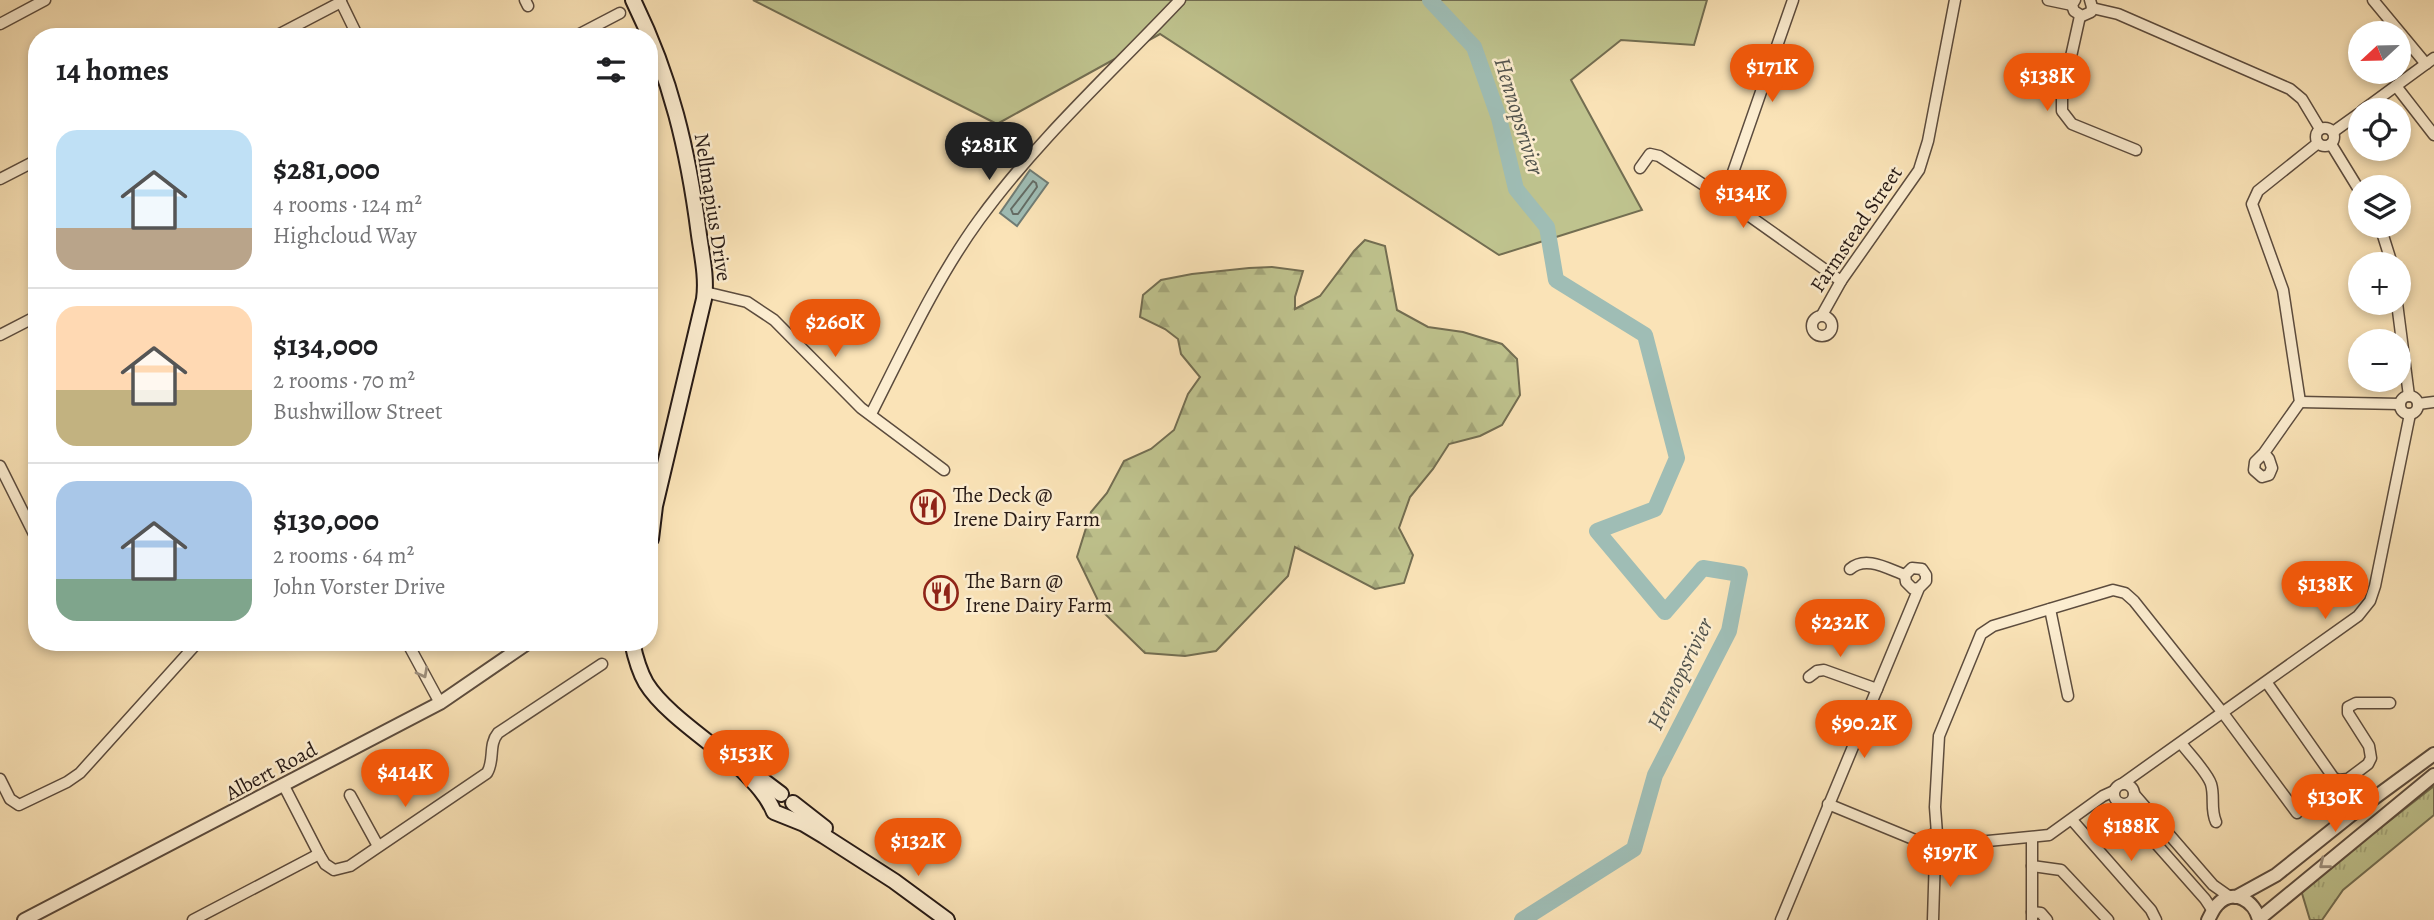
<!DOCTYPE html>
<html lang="en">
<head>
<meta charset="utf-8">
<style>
	body { margin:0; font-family:Alegreya,serif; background:#f2f2f2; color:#202124; height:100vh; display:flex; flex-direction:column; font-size:26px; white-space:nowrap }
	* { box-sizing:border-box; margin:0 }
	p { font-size:23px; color:#757577 }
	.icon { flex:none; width:38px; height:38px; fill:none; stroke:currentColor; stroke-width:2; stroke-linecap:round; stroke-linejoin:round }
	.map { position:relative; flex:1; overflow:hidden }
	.details { position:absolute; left:28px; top:28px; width:630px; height:623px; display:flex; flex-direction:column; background:#fff; border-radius:28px; box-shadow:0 4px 10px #0003 }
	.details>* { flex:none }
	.needle { width:46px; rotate:248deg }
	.fabs { position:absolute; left:2348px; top:21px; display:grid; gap:14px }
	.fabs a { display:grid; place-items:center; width:63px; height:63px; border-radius:50%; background:#fff; box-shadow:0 4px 10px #0003; font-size:35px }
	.price { position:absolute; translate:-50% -60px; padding:0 16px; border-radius:24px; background:#ea580c; color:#fff; font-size:23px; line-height:46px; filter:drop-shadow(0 2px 4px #0008) }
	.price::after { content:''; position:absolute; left:50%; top:42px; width:21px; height:16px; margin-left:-10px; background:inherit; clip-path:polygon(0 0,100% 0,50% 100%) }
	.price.on { background:#222; color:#fff }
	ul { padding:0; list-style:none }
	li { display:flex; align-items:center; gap:21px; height:175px; padding:0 28px }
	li+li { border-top:2px solid #e0e0e0 }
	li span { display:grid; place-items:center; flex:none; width:196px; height:140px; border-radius:21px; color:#555 }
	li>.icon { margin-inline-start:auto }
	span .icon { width:84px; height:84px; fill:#fffc; stroke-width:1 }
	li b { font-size:30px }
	h2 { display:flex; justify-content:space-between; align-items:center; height:84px; padding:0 28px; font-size:30px }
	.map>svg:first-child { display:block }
</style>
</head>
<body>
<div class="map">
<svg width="2434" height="920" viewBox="0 0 2434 920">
	<defs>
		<pattern id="forest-firs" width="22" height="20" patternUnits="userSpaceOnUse" patternTransform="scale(1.75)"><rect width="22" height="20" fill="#bfc38e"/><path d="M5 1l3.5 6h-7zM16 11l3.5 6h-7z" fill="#a4a77a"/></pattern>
		<pattern id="park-tufts" width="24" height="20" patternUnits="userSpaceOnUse" patternTransform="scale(1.75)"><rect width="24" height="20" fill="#bfc38e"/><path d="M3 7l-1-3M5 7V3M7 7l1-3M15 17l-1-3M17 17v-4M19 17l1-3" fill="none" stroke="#a4a77a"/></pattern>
	</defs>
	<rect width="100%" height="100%" fill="#fae3b7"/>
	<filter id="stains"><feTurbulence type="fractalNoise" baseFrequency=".00286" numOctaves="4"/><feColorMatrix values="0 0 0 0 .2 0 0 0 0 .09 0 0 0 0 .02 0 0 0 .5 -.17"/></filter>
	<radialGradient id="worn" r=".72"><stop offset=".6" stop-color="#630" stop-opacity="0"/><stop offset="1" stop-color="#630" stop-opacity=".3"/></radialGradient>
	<!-- green -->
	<polygon fill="#bfc38e" stroke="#736e52" stroke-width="2" points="753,0 1707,0 1694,45 1621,40 1571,80 1642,210 1499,255 1160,34 997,124"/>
	<!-- forest -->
	<polygon fill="url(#forest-firs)" stroke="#736e52" stroke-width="2" points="1365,240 1385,246 1397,310 1428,327 1463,332 1502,344 1517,359 1520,395 1502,425 1480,436 1449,444 1433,469 1410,497 1399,528 1413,555 1404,583 1375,589 1295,547 1288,576 1216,651 1185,656 1145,653 1104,613 1077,557 1091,512 1107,493 1124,461 1151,449 1174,430 1188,394 1200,377 1181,354 1178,339 1165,329 1140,317 1143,295 1161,280 1192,274 1249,268 1272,267 1303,271 1295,297 1295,309 1320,296 1354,251"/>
	<!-- park -->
	<polygon fill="url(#park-tufts)" stroke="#736e52" stroke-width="2" points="2434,786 2434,815 2343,890 2322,920 2310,920 2301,890"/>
	<!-- water -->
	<polygon fill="#9fbdb5" stroke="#6f7c75" stroke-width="2" points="1030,170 1048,183 1017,226 1000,213"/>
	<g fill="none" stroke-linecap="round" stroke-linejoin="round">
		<!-- shore -->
		<polygon stroke="#636c65" stroke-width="2" points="1033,181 1036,183 1037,187 1018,214 1013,214 1011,209"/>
		<!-- river -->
		<polyline stroke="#9fbdb5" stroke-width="16" points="1430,0 1474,47 1499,118 1516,189 1547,227 1556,280 1645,335 1677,458 1655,509 1597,531 1665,612 1703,568 1740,574 1729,631 1655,775 1634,849 1522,920"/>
		<!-- minor casing -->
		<g stroke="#5c4c3e" stroke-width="13">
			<g id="minor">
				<polyline points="340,0 358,37"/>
				<polyline points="525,0 528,6"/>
				<polyline points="2048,0 2072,5"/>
				<polyline points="2075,0 2072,5 2074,11 2082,16 2091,12 2092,7 2090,0"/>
				<polyline points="2373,0 2426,64"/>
				<polyline points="2092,8 2118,14 2290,89 2302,99 2320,129"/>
				<polyline points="2080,16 2062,97 2062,111 2072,124 2136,150"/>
				<polyline points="0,24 45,0"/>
				<polyline points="274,37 341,2"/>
				<polyline points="574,37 620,13"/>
				<polyline points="2396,86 2434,135"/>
				<polyline points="2363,110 2434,58"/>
				<circle cx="2325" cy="137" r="9"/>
				<polyline points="2333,132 2361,112"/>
				<polyline points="2331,144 2361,193"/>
				<polyline points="1640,168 1650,154 1659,156 1724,198 1841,281"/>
				<polyline points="0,179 37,160"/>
				<polyline points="1724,198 1793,0"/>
				<polyline points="2380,226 2392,264"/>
				<polyline points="705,292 747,302 774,320 861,408 944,470"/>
				<polyline points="2397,303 2409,396"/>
				<polyline points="1822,315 1841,281 1919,170 1928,141 1955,0"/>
				<circle cx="1822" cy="326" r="10"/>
				<polyline points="0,335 37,316"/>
				<circle cx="2409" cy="405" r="9"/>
				<polyline points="2300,402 2400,404"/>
				<polyline points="2418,404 2434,402"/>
				<path d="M871,414C904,349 936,279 979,220C1038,139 1112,72 1180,0"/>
				<polyline points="2264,453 2269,459 2272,468 2269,475 2262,477 2254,470 2255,462 2264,453 2300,402 2283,290 2252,204 2258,191 2318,143"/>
				<polyline points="0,466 37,540"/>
				<path d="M1850,569C1866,555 1888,569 1905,575"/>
				<polyline points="2050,609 2068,696"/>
				<polyline points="407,642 440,703"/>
				<polyline points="1809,677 1817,671 1824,670 1877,689"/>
				<polyline points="2267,683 2333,777 2338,780 2348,779 2368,764 2371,758 2369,746 2348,713 2348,707 2356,703 2390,703"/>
				<path d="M2181,743C2189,754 2207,772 2211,784C2215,797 2210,809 2216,822"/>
				<polyline points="0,779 10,799 19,805 67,782 80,773 198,642"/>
				<circle cx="2124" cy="794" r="10"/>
				<polyline points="2122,784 2358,616 2370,601 2375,586 2410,414"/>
				<polyline points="284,786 319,854"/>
				<polyline points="2134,794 2213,885 2230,897"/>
				<polyline points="350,795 378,846"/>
				<polyline points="1828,804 1925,844"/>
				<polyline points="2121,804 2205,899 2213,911"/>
				<polyline points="2072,820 2151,910 2156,920"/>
				<polyline points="1937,834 1935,807 1939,736 1981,634 1993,626 2113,590 2125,593 2134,601 2223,713 2297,813"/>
				<circle cx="1936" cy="845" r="11"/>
				<polyline points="2032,838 2032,920"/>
				<polyline points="1947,845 2049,835 2103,796 2114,791"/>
				<polyline points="2032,866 2061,870 2108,920"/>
				<polyline points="2032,912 2041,913 2047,920"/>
				<path d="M193,920L319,854L325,864L334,870L350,866L487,773C495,760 488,745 498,733L602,664"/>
				<polyline points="1781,920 1919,588 1926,581 1926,575 1922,569 1912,568 1905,575 1906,582 1913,589 1919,588"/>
				<polyline points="1933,920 1935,855"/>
			</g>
		</g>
		<!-- tertiary casing -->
		<g stroke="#5c4c3e" stroke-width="16">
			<g id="tertiary">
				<polyline points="2236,897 2276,875 2351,815 2434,754"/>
				<polyline points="2259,919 2434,775"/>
				<polyline points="24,920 440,703 529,642"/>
				<path d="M2208,920C2211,915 2213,909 2217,905C2233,887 2255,901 2259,920"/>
			</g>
		</g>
		<!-- secondary casing -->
		<g stroke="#271a15" stroke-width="18">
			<g id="secondary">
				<path d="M633,0C671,77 688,150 699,235C702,256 707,278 704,299L655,506L651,539"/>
				<path d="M632,642C635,656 639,671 646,683C665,714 714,744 742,770C755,783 767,795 774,812L804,824L824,836L894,881L947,920"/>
				<polyline points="757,776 781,794"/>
				<polyline points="793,803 825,828"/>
			</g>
		</g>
		<!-- minor -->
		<use href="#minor" stroke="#fcedd0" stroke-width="10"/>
		<!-- tertiary -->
		<use href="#tertiary" stroke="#fcedd0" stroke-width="12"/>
		<!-- secondary -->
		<use href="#secondary" stroke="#fcedd0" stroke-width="14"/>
	</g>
	<!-- one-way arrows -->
	<defs><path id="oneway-chevron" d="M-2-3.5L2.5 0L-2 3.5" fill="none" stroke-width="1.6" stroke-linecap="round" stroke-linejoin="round" transform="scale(1.75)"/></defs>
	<g stroke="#9c8e7c">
		<use href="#oneway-chevron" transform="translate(423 673) rotate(62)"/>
		<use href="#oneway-chevron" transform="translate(2324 864) rotate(141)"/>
	</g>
	<!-- icons -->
	<defs>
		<g id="restaurant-ring" transform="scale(1.75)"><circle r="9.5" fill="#fcedd0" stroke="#8f2418" stroke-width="1.5"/><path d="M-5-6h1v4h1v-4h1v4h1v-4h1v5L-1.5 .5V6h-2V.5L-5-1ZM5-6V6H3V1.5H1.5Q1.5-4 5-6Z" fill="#8f2418"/></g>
	</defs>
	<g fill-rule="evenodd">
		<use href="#restaurant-ring" x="928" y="507"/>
		<use href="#restaurant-ring" x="941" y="593"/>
	</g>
	<g text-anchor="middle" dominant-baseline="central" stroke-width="5" stroke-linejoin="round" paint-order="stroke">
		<!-- street labels -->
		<g font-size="21" fill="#271a15" stroke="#fcedd0">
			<text transform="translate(713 207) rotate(81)">Nellmapius Drive</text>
			<text transform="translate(1856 229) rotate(-56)">Farmstead Street</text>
			<text transform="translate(271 771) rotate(-28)">Albert Road</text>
		</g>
		<!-- poi labels -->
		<g font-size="21" fill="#271a15" stroke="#fcedd0" text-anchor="start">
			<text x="953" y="495">The Deck @<tspan x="953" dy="24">Irene Dairy Farm</tspan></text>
			<text x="965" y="581">The Barn @<tspan x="965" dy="24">Irene Dairy Farm</tspan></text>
		</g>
		<!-- water labels -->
		<g font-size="23" font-style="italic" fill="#51534d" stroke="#fcedd0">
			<text transform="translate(1519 116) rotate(73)">Hennopsrivier</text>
			<text transform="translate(1680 674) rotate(-64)">Hennopsrivier</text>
		</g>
	</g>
	<rect width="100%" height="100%" filter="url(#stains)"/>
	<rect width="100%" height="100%" fill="url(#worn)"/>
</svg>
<div class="fabs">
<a><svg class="needle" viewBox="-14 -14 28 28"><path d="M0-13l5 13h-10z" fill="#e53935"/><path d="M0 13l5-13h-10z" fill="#757577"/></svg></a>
<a><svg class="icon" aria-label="locate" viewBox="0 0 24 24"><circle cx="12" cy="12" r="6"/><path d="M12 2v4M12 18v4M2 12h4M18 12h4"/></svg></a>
<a><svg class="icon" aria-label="layers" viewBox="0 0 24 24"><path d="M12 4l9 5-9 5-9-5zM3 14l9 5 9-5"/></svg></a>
<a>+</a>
<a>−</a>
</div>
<b class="price" style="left:1772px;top:104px">$171K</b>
<b class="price" style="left:2047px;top:113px">$138K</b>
<b class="price on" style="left:989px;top:182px">$281K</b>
<b class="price" style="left:1743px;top:230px">$134K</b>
<b class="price" style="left:835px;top:359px">$260K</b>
<b class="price" style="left:2325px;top:621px">$138K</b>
<b class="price" style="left:1840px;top:659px">$232K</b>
<b class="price" style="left:1864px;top:760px">$90.2K</b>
<b class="price" style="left:746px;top:790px">$153K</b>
<b class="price" style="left:405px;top:809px">$414K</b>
<b class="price" style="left:2335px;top:834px">$130K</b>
<b class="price" style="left:2131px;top:863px">$188K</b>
<b class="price" style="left:918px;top:878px">$132K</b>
<b class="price" style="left:1950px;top:889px">$197K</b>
<section class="details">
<h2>14 homes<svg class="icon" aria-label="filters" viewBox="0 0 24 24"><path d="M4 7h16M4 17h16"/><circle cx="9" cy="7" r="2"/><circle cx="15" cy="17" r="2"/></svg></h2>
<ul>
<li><span style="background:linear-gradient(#bfe0f5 70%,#b9a48a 0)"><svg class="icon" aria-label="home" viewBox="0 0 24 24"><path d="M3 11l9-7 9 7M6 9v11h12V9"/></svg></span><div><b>$281,000</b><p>4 rooms · 124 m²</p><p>Highcloud Way</p></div></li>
<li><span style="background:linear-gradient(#ffd9b3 60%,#c2b280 0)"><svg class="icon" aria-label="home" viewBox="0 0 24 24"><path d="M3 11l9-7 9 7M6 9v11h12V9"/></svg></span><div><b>$134,000</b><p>2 rooms · 70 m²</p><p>Bushwillow Street</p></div></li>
<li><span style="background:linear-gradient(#a9c7e8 70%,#7fa58c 0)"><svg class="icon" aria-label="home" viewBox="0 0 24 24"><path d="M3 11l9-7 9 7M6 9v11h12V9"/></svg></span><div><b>$130,000</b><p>2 rooms · 64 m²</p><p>John Vorster Drive</p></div></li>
</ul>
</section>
</div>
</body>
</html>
